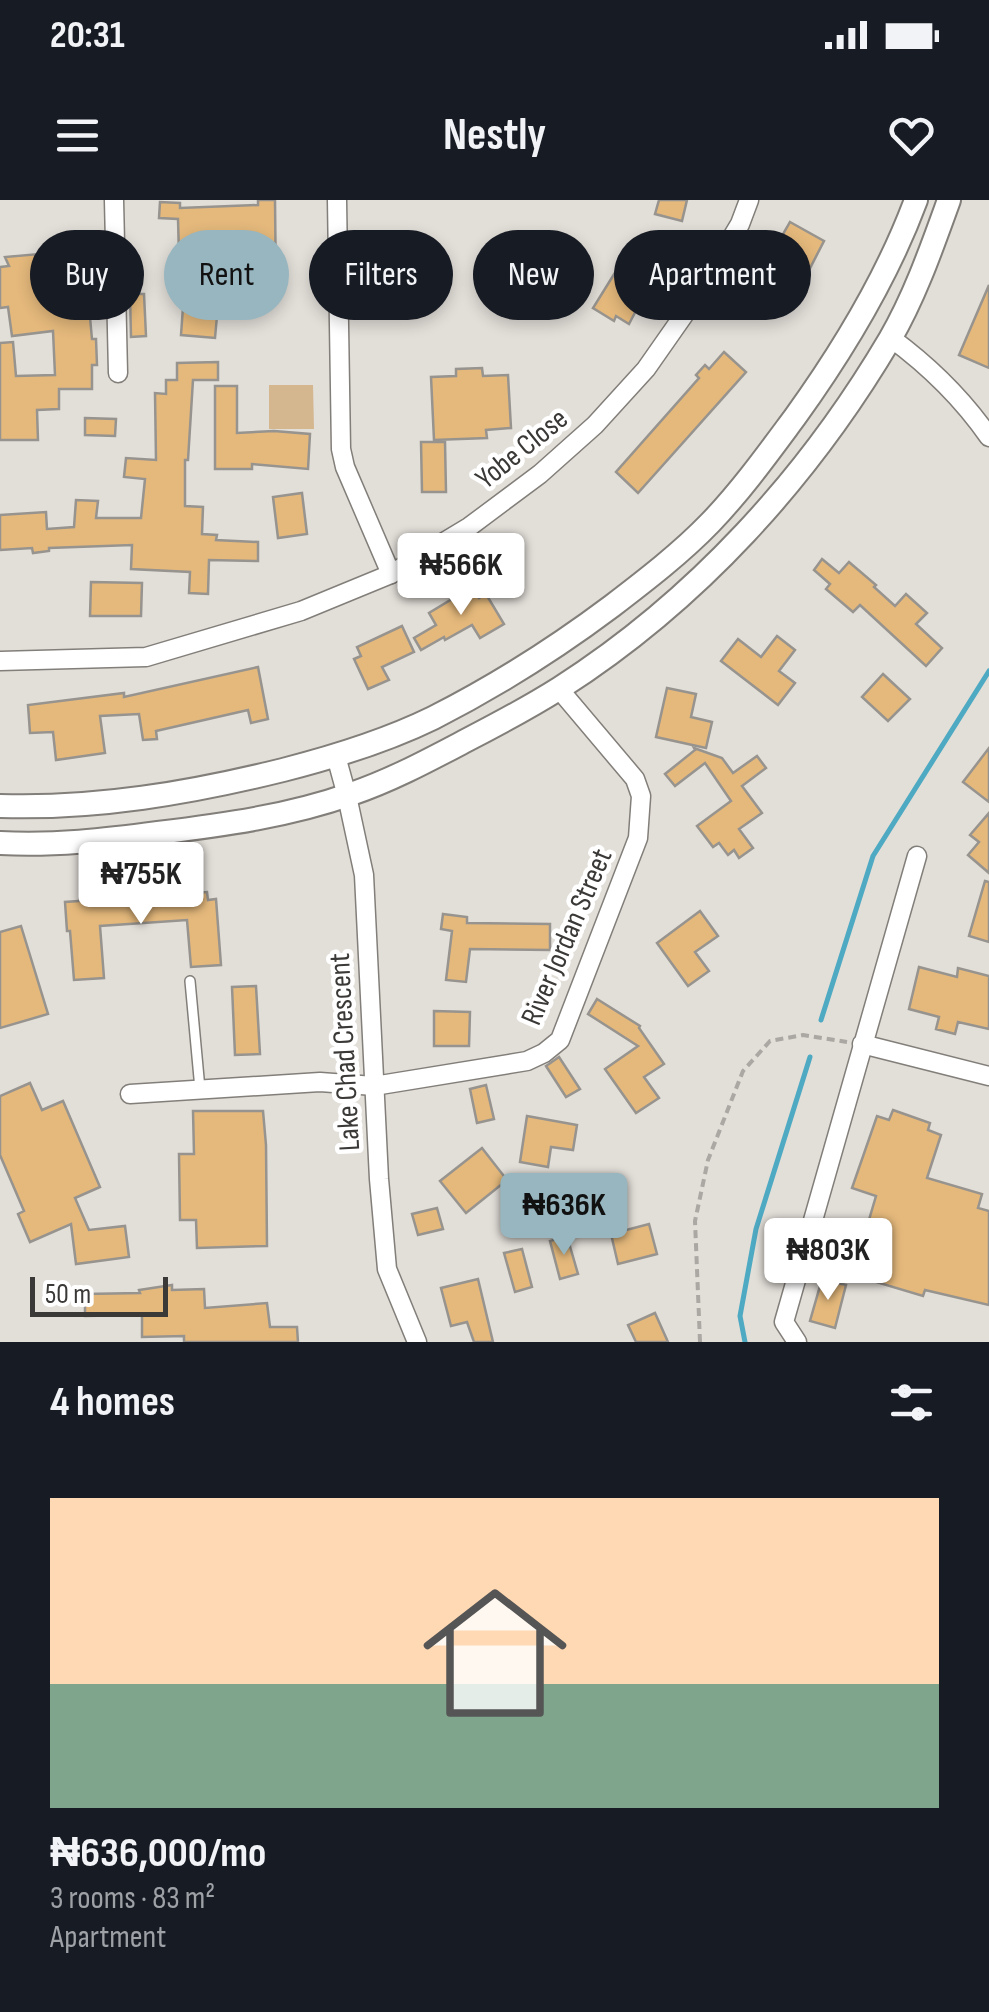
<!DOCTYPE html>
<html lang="en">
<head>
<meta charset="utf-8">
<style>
	body { margin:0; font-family:"Sofia Sans Condensed",sans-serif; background:#20242c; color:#f1f3f6; height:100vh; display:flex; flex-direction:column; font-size:38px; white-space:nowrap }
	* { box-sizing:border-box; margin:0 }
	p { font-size:32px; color:#9ea1a6 }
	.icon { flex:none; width:55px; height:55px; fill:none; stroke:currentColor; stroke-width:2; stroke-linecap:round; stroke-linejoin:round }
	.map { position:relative; height:1142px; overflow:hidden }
	.side { display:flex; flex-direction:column; background:#171b24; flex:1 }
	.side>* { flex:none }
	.banner { position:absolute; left:30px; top:30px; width:930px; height:90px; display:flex; gap:20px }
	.scale { position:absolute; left:30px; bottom:25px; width:138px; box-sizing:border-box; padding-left:10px; border:5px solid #3b3937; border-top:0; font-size:28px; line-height:35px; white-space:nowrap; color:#3b3937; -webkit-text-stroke:8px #fff; paint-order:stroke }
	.price { position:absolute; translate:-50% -85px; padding:0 22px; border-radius:10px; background:#fff; color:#222; font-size:32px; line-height:65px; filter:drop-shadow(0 2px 5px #0008) }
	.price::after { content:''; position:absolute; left:50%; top:60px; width:30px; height:22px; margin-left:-15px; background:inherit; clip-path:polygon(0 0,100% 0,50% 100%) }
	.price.on { background:#97b6c0; color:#111 }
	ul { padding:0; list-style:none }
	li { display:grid; align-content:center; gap:20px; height:530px; padding:0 50px }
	li span { display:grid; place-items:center; height:310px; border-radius:0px; color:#555 }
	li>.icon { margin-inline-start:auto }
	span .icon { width:180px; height:180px; fill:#fffc; stroke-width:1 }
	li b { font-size:42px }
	h2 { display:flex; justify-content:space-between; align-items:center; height:120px; padding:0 50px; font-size:42px }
	.chip { padding:0 35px; border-radius:45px; background:#171b24; box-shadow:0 5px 15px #0003; font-size:35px; line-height:90px }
	.chip.on { background:#97b6c0; color:#111 }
	.status { display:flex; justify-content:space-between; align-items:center; height:70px; padding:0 50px; background:#171b24; direction:ltr }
	.status svg { height:28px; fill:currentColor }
	header { display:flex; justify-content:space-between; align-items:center; height:130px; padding:0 50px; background:#171b24; font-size:45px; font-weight:700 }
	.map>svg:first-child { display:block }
</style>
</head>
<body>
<div class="status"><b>20:31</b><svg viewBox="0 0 49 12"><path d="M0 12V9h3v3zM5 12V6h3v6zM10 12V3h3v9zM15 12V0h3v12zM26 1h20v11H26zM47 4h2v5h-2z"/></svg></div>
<header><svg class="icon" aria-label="menu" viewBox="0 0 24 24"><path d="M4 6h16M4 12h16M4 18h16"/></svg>Nestly<svg class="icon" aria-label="heart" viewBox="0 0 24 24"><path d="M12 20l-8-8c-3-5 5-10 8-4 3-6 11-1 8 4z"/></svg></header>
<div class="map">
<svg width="989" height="1142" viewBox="0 0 989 1142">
	<rect width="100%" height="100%" fill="#e2ded8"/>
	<!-- green -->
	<polygon fill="#d4b78f" points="269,185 313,185 314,229 269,229"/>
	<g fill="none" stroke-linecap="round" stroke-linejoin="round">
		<!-- stream -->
		<g stroke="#4ea9c2" stroke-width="5">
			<polyline points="821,820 873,656 989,471"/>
			<polyline points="745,1142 740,1116 756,1029 810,857"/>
		</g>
	</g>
	<!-- building -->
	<g fill="#e5b97c" stroke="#97938e" stroke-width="2.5">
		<polygon points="258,0 275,0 276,94 257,94 257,104 218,105 215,138 181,135 183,107 181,107 180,89 193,89 192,54 179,55 178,19 159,18 160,2 180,3 180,8 258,5"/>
		<polygon points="659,0 687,0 682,21 655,14"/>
		<polygon points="790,22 824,41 788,111 775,104 770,113 753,102 758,94 751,90"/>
		<polygon points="545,48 567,61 571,52 586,60 574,83 569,80 557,100 534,87 533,91 512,80 521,62 533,68"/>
		<polygon points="84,50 85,70 46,73 47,96 88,95 92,139 96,139 97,165 92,165 92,189 59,189 59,209 37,210 38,240 0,240 0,143 13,142 16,176 55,175 53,131 12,136 8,107 0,108 0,67 9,66 5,57"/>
		<polygon points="616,71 637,84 646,71 660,80 644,104 641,101 629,124 616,116 614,121 593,108"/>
		<polygon points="989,85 989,168 959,155"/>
		<polygon points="130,94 144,94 146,136 131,137"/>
		<polygon points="724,152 746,172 638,293 616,272 699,178 696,175 705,165 709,169"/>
		<polygon points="218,162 218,180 193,180 188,260 185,260 185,306 203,307 202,334 217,335 216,340 258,342 258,361 209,360 208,394 189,393 190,372 131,369 132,345 49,348 49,351 33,353 32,348 0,350 0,315 46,312 47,329 74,327 76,300 98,301 96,318 141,318 145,279 124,277 126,258 156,260 155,193 166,194 166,180 177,180 177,163"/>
		<polygon points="482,168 483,176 508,175 511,228 486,230 487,238 434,240 431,177 456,176 456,169"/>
		<polygon points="215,186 237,186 237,233 274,231 310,234 308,269 252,264 252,269 215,269"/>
		<polygon points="85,218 116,219 115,236 85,235"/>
		<polygon points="421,242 445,242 446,292 422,292"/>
		<polygon points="302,293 307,334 278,338 273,297"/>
		<polygon points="822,359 839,373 849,362 876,385 874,387 895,406 906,394 927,413 916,424 942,448 926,466 860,405 853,412 826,389 830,384 814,370"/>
		<polygon points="91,382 142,383 141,416 90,416"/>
		<polygon points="472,387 479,398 486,394 504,424 480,438 472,425 445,440 444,437 421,450 414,438 436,425 429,413"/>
		<polygon points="402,426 414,452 382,467 389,480 368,489 354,459 361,456 357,447"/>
		<polygon points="777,436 795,450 779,471 795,483 778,505 721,461 738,439 761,457"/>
		<polygon points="258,467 268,519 251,523 248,510 156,531 157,539 143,540 139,514 100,516 105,553 56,560 53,532 30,533 28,505 124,493 124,497"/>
		<polygon points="883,474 910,499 888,521 862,497"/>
		<polygon points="667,488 696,494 691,517 712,522 706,548 656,537"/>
		<polygon points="694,548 722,558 733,573 757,556 766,568 742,586 762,613 739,629 753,648 739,658 734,650 728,655 719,643 713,647 697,626 731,601 705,563 675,586 665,574 695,550"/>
		<polygon points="989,548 989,602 963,582"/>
		<polygon points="989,613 989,673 968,655 979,642 970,635"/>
		<polygon points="985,681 989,682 989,742 969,736"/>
		<polygon points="207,692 208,700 216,699 221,765 191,767 187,720 100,726 104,778 74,780 70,731 67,731 65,702"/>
		<polygon points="700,711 718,736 695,752 709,771 688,786 657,743"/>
		<polygon points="443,714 467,717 467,723 550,724 550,750 470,749 466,782 446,780 452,731 441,729"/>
		<polygon points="21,726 48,814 0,828 0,732"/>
		<polygon points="919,767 957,777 958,768 989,776 989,829 958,822 955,834 936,829 939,817 909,809"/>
		<polygon points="256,786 260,854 235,855 232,787"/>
		<polygon points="597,799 640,826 639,828 664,864 644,877 659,898 636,913 605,869 638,846 588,814"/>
		<polygon points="434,811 470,812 469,846 434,846"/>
		<polygon points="559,857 580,889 566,897 546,866"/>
		<polygon points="30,883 42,910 63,901 100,987 75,998 89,1030 125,1026 129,1057 76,1064 71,1024 30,1042 18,1014 24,1011 0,955 0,896"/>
		<polygon points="486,885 494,919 477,923 470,889"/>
		<polygon points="893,910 930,923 928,930 941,935 927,978 982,994 978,1008 989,1011 989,1105 925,1090 923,1096 866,1079 874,1051 861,1047 876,996 852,988 877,916 889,920"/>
		<polygon points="193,911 263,911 266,945 267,1046 197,1048 196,1020 180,1020 179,954 194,954"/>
		<polygon points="527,916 577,925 573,950 551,947 548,967 520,962"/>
		<polygon points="482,948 507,980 466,1013 440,981"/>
		<polygon points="437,1008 443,1029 418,1035 412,1014"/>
		<polygon points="649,1024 657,1054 618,1064 611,1034"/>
		<polygon points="567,1036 578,1074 560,1079 550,1041"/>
		<polygon points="522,1049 532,1087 515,1092 504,1053"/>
		<polygon points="478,1079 493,1142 474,1142 467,1122 451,1126 441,1088"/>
		<polygon points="822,1079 846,1085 835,1128 810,1121"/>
		<polygon points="172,1085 172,1090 204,1089 205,1108 267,1103 270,1127 297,1127 298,1142 184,1142 184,1136 142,1137 142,1115 85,1116 85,1094 140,1093 139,1090"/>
		<polygon points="655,1113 668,1142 636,1142 628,1125"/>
	</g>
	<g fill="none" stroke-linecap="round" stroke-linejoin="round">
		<!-- service casing -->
		<g stroke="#827e79" stroke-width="12">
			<polyline id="service" points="190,781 200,889"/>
		</g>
		<!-- minor casing -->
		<g stroke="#827e79" stroke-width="21">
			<g id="minor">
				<polyline points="114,0 118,173"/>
				<polyline points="337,0 341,249 345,267 391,374"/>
				<path d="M891,138C929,166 962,198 989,237"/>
				<polyline points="0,461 146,457 301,411 391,374 469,327 540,274 595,225 646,169 695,99 740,24 749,0"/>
				<polyline points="336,556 347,596 364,675 379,979 387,1069 417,1142"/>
				<polyline points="862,844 989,876"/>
				<polyline points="130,894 320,882 374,886 527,861 544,853 560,840 638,638 641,596 635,579 559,489"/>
				<polyline points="797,1142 784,1122 917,656"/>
			</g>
		</g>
		<!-- tertiary casing -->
		<g stroke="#827e79" stroke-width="26">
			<g id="tertiary">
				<path d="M0,606C96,609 190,593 283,570C334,557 386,541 433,518C496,486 556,448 612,406C646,380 681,353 710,323C741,291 769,252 795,217C844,149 887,78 916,0"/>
				<path d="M0,643C53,646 106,640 158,633C223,625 289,616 351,594C392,580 429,560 467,540C498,524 530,507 560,488C696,401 808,278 890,139C915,96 932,47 949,0"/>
			</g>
		</g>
		<!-- path -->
		<polyline stroke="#aba7a3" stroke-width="4" stroke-dasharray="8 5" stroke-linecap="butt" points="700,1142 695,1021 708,960 743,871 770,841 803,835 847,842"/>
		<!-- service -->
		<use href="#service" stroke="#fff" stroke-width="9"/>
		<!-- minor -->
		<use href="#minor" stroke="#fff" stroke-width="18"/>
		<!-- tertiary -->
		<use href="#tertiary" stroke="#fff" stroke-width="22"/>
	</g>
	<g text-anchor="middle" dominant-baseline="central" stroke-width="9" stroke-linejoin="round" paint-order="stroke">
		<!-- street labels -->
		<g font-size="30" fill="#3b3937" stroke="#fff">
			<text transform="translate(522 249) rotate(-39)">Yobe Close</text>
			<text transform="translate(567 737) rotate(-67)">River Jordan Street</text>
			<text transform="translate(345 852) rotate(-93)">Lake Chad Crescent</text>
		</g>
	</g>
</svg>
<div class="scale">50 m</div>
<b class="price" style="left:461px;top:418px">₦566K</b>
<b class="price" style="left:141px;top:727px">₦755K</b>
<b class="price on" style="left:564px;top:1058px">₦636K</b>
<b class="price" style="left:828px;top:1103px">₦803K</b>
<div class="banner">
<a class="chip">Buy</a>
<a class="chip on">Rent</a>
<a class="chip">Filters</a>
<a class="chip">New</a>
<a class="chip">Apartment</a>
</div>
</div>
<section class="side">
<h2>4 homes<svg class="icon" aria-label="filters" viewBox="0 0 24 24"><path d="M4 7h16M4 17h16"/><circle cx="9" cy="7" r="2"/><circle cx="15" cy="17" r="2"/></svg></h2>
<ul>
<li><span style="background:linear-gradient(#ffd9b3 60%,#7fa58c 0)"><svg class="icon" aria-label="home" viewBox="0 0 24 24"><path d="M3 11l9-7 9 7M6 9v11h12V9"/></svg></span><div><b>₦636,000/mo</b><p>3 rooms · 83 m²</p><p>Apartment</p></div></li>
</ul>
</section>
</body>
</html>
